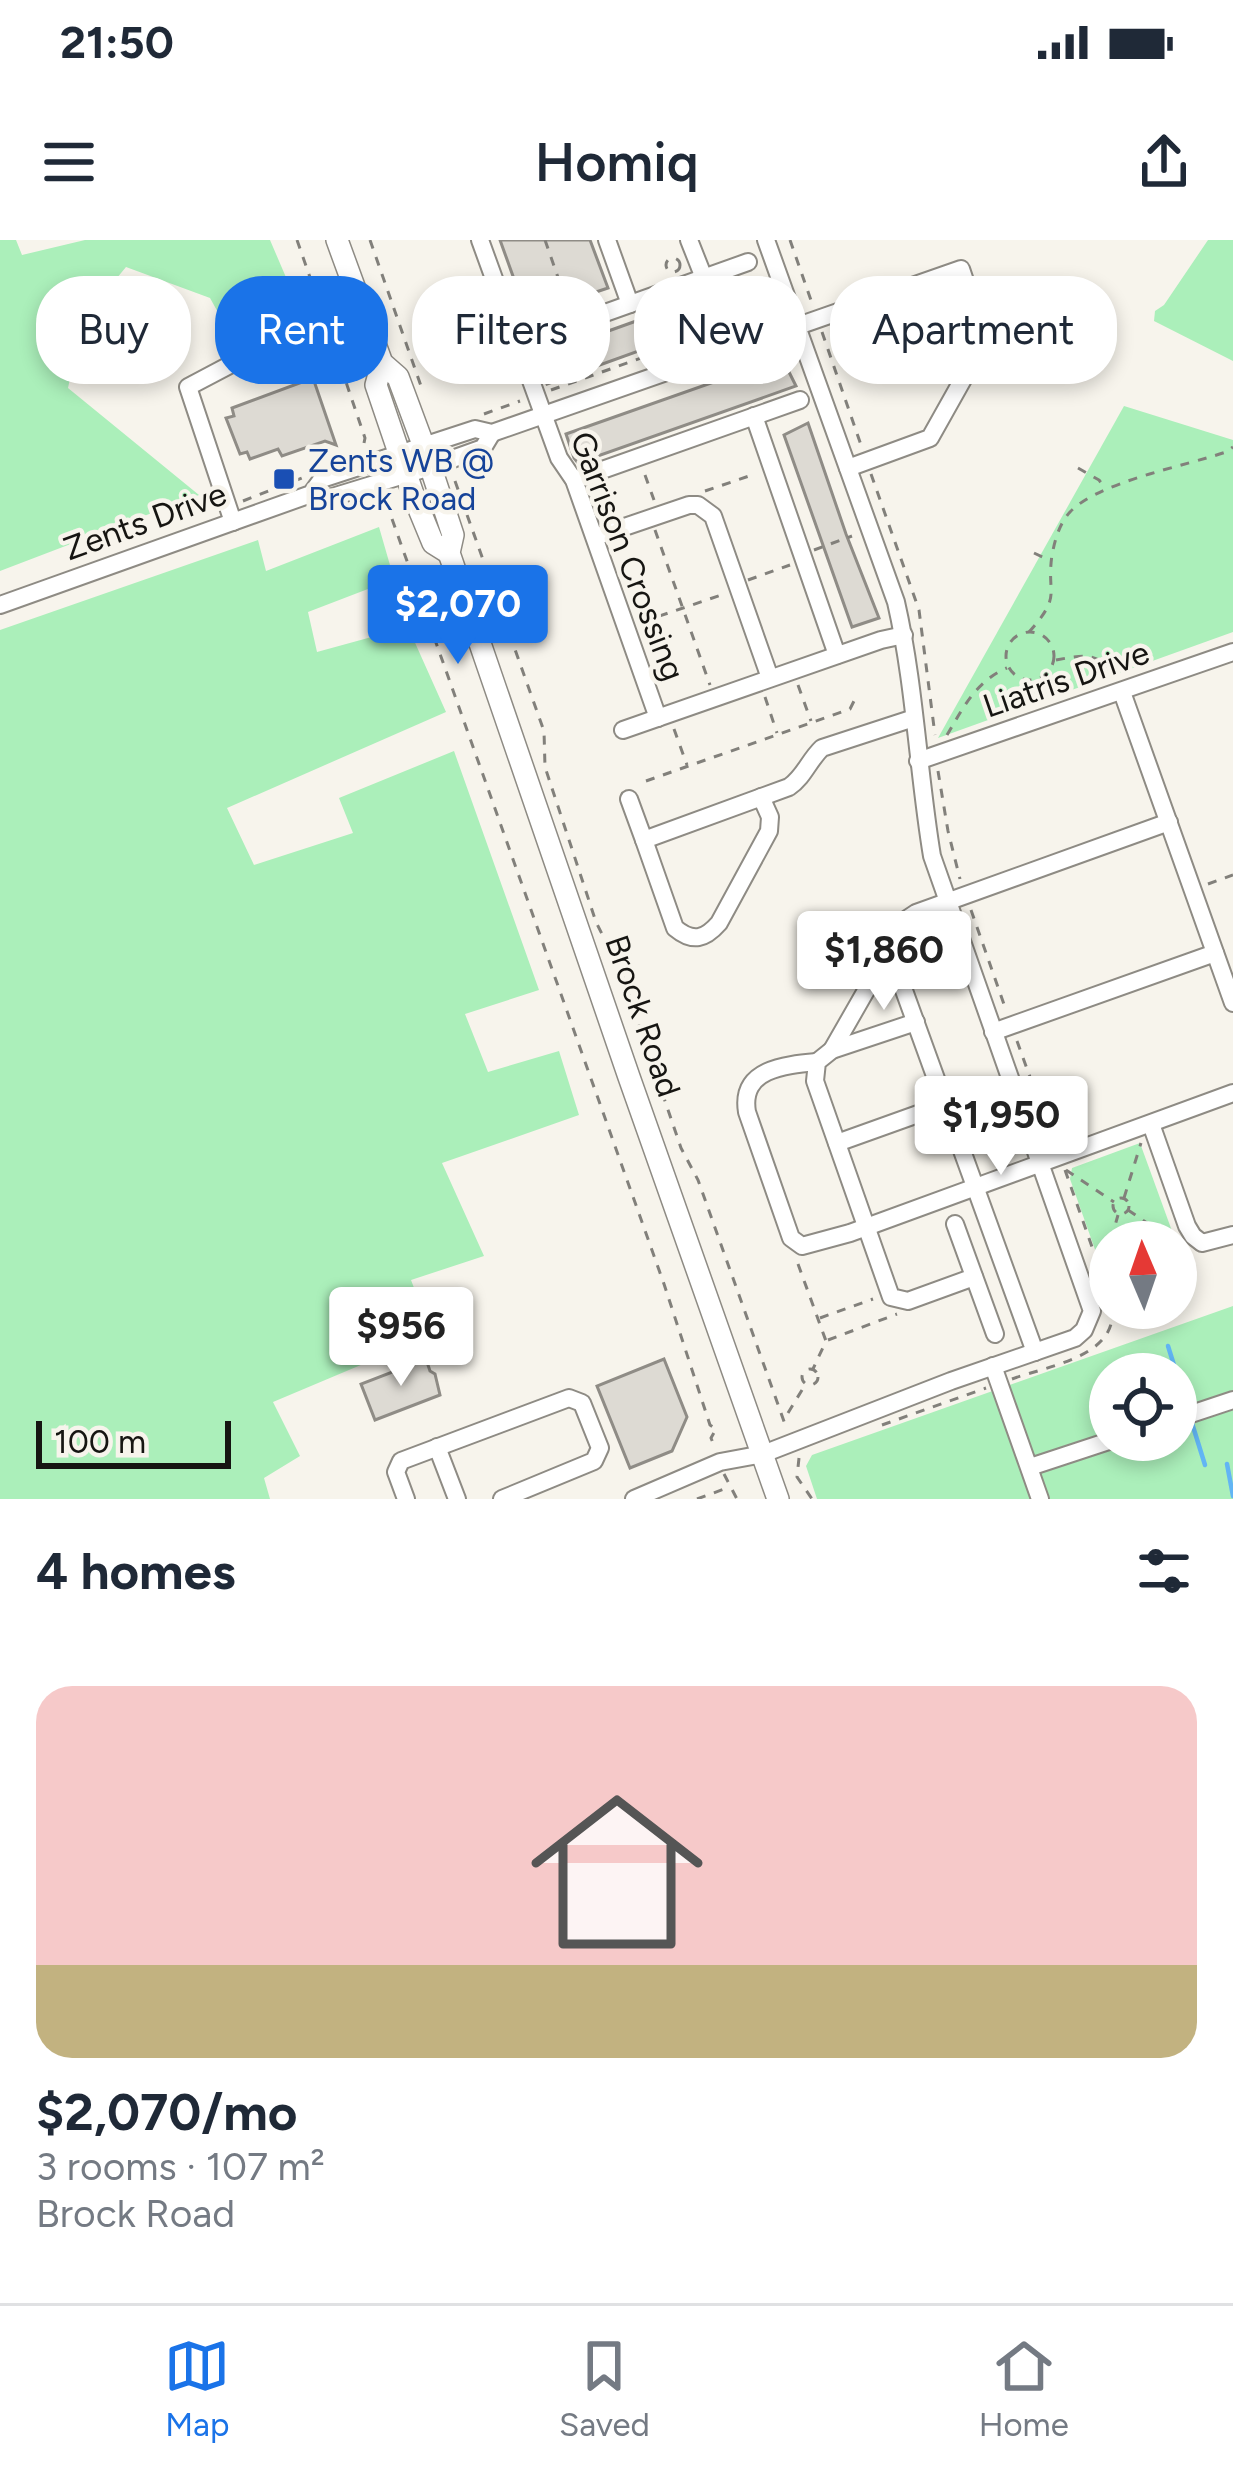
<!DOCTYPE html>
<html lang="en">
<head>
<meta charset="utf-8">
<style>
	body { margin:0; font-family:Figtree,sans-serif; background:#f2f2f3; color:#1f2937; height:100vh; display:flex; flex-direction:column; font-size:45px; white-space:nowrap }
	* { box-sizing:border-box; margin:0 }
	p { font-size:39px; color:#747a83 }
	.icon { flex:none; width:66px; height:66px; fill:none; stroke:currentColor; stroke-width:2; stroke-linecap:round; stroke-linejoin:round }
	.map { position:relative; height:1259px; overflow:hidden }
	.panel { display:flex; flex-direction:column; background:#fff; flex:1 }
	.panel>* { flex:none }
	.banner { position:absolute; left:36px; top:36px; width:1161px; height:108px; display:flex; gap:24px }
	.needle { width:78px; rotate:358deg }
	.tools { position:absolute; left:1089px; top:981px; display:grid; gap:24px }
	.tools a { display:grid; place-items:center; width:108px; height:108px; border-radius:50%; background:#fff; box-shadow:0 6px 18px #0003; font-size:60px }
	.scale { position:absolute; left:36px; bottom:30px; width:195px; box-sizing:border-box; padding-left:12px; border:6px solid #161512; border-top:0; font-size:33px; line-height:42px; white-space:nowrap; color:#161512; -webkit-text-stroke:9px #f7f4ec; paint-order:stroke }
	.price { position:absolute; translate:-50% -102px; padding:0 27px; border-radius:12px; background:#fff; color:#222; font-size:39px; line-height:78px; filter:drop-shadow(0 3px 6px #0008) }
	.price::after { content:''; position:absolute; left:50%; top:72px; width:36px; height:27px; margin-left:-18px; background:inherit; clip-path:polygon(0 0,100% 0,50% 100%) }
	.price.current { background:#1a73e8; color:#fff }
	ul { padding:0; list-style:none }
	li { display:grid; align-content:center; gap:24px; height:636px; padding:0 36px }
	li span { display:grid; place-items:center; height:372px; border-radius:36px; color:#555 }
	li>.icon { margin-inline-start:auto }
	span .icon { width:216px; height:216px; fill:#fffc; stroke-width:1 }
	li b { font-size:51px }
	h2 { display:flex; justify-content:space-between; align-items:center; height:144px; padding:0 36px; font-size:51px }
	.pill { padding:0 42px; border-radius:48px; background:#fff; box-shadow:0 6px 18px #0003; font-size:42px; line-height:108px }
	.pill.current { background:#1a73e8; color:#fff }
	.status { display:flex; justify-content:space-between; align-items:center; height:84px; padding:0 60px; background:#fff; direction:ltr }
	.status svg { height:33px; fill:currentColor }
	header { display:flex; justify-content:space-between; align-items:center; height:156px; padding:0 36px; background:#fff; font-size:54px; font-weight:600 }
	.tabs { display:flex; justify-content:space-around; align-items:center; height:168px; border-top:3px solid #e0e1e3; background:#fff; font-size:33px; color:#747a83 }
	.tabs a { display:grid; justify-items:center; gap:6px }
	.tabs .current { color:#1a73e8 }
	.map>svg:first-child { display:block }
</style>
</head>
<body>
<div class="status"><b>21:50</b><svg viewBox="0 0 49 12"><path d="M0 12V9h3v3zM5 12V6h3v6zM10 12V3h3v9zM15 12V0h3v12zM26 1h20v11H26zM47 4h2v5h-2z"/></svg></div>
<header><svg class="icon" aria-label="menu" viewBox="0 0 24 24"><path d="M4 6h16M4 12h16M4 18h16"/></svg>Homiq<svg class="icon" aria-label="share" viewBox="0 0 24 24"><path d="M12 15V3M7 8l5-5 5 5M5 13v7h14v-7"/></svg></header>
<div class="map">
<svg width="1233" height="1259" viewBox="0 0 1233 1259">
	<rect width="100%" height="100%" fill="#f7f4ec"/>
	<!-- green -->
	<g fill="#abefba" fill-rule="evenodd">
		<polygon points="0,0 16,0 22,15 85,0 270,0 297,63 230,94 210,58 126,27 83,79 68,148 199,255 0,331"/>
		<polygon points="1208,0 1233,0 1233,121 1154,81 1155,71 1164,65"/>
		<polygon points="1124,166 1233,200 1233,392 938,498"/>
		<polygon points="379,287 394,339 308,372 317,412 408,387 446,472 227,568 254,625 353,593 339,558 454,511 539,750 465,774 488,832 559,811 579,875 442,923 484,1016 411,1040 432,1095 273,1162 300,1216 264,1238 270,1259 0,1259 0,390 258,300 266,331"/>
		<polygon points="1140,903 1176,1002 1110,1002 1109,1049 1070,939 1072,928"/>
		<path d="M1233,1066V1259H817L806,1226L812,1215ZM1110,1134H1176V1200H1110Z"/>
	</g>
	<g fill="none" stroke-linecap="round" stroke-linejoin="round">
		<!-- stream -->
		<g stroke="#62b5f4" stroke-width="4.5">
			<polyline points="1168,1106 1188,1170"/>
			<polyline points="1191,1180 1205,1225"/>
			<polyline points="1227,1224 1233,1256"/>
		</g>
	</g>
	<!-- building -->
	<g fill="#dddad3" stroke="#8f8c86" stroke-width="3">
		<polygon points="500,0 590,0 608,48 527,75"/>
		<polygon points="756,38 766,65 547,144 536,117"/>
		<polygon points="782,118 796,146 578,223 574,218 566,194"/>
		<polygon points="313,138 336,205 325,201 282,216 278,209 250,219 247,212 240,214 226,178 234,176 232,168"/>
		<polygon points="808,183 846,294 879,378 852,387 784,195"/>
		<polygon points="426,1119 430,1131 435,1134 440,1155 375,1180 361,1144"/>
		<polygon points="664,1119 687,1177 672,1211 630,1228 597,1146"/>
	</g>
	<g fill="none" stroke-linecap="round" stroke-linejoin="round">
		<!-- minor casing -->
		<g stroke="#8e8b84" stroke-width="20">
			<g id="minor">
				<polyline points="480,0 559,218 574,240 658,478"/>
				<polyline points="607,0 630,64"/>
				<polyline points="689,0 704,38"/>
				<polyline points="518,104 748,22"/>
				<polyline points="754,176 837,415"/>
				<polyline points="574,240 800,160"/>
				<polyline points="311,254 329,258 430,227 483,208 492,193"/>
				<polyline points="233,282 188,147 298,89 362,69"/>
				<polyline points="595,297 689,265 698,265 713,276 770,438"/>
				<polyline points="0,365 311,254 322,239 475,189 492,193 961,29 985,100 930,198 848,228"/>
				<polyline points="1122,452 1233,763"/>
				<polyline points="623,490 881,400 904,395"/>
				<polyline points="918,521 1233,412"/>
				<path d="M629,559L644,600L789,547C804,537 809,520 822,508L914,478"/>
				<path d="M644,600L675,688C693,703 705,699 719,683L769,591L770,577L761,557"/>
				<polyline points="889,709 1035,1112"/>
				<polyline points="916,782 832,810 817,822 815,841 891,1057 908,1061 974,1037"/>
				<polyline points="993,792 1215,713"/>
				<polyline points="832,810 907,679 916,673 1169,582"/>
				<path d="M817,822C784,825 740,829 747,872L791,998L802,1006L850,993L1233,853"/>
				<polyline points="1151,884 1187,986 1193,996 1202,1003 1233,995"/>
				<polyline points="837,903 946,864"/>
				<polyline points="955,984 995,1094"/>
				<polyline points="993,1126 1040,1259"/>
				<polyline points="1176,1179 1233,1160"/>
				<polyline points="437,1207 457,1259"/>
				<polyline points="1030,1227 1112,1200"/>
				<polyline points="406,1259 396,1232 401,1221 569,1158 582,1163 600,1208 594,1221 502,1259"/>
				<path d="M634,1259L720,1222L763,1214L951,1141L1075,1098L1084,1090L1092,1071L932,616C918,532 915,445 896,362L766,0"/>
			</g>
		</g>
		<!-- major casing -->
		<g stroke="#8e8b84" stroke-width="24">
			<g id="major">
				<polyline points="337,0 382,123 398,137 424,207 453,295 449,313 629,837 778,1259"/>
				<polyline points="382,123 376,145 414,257 433,303 449,313"/>
			</g>
		</g>
		<!-- path -->
		<g stroke="#82807b" stroke-width="3" stroke-dasharray="9 9" stroke-linecap="butt">
			<polyline points="297,0 320,66"/>
			<polyline points="370,0 421,146"/>
			<polyline points="545,0 570,72"/>
			<polyline points="790,0 813,66"/>
			<circle cx="673" cy="25" r="7"/>
			<polyline points="329,92 365,198 363,208"/>
			<polyline points="822,92 862,208"/>
			<polyline points="551,150 774,71"/>
			<polyline points="484,174 520,161"/>
			<polyline points="1078,228 1099,240 1105,248"/>
			<polyline points="871,234 919,370 935,495"/>
			<polyline points="645,235 654,260"/>
			<polyline points="455,241 544,491 545,527 596,682 621,732 681,908 698,940 786,1187"/>
			<polyline points="705,251 755,234"/>
			<polyline points="243,261 307,236"/>
			<polyline points="386,262 664,1044 710,1185 716,1189 711,1198 715,1208"/>
			<polyline points="655,290 710,445"/>
			<polyline points="814,310 852,296"/>
			<polyline points="1034,313 1049,320"/>
			<polyline points="748,340 790,325"/>
			<polyline points="642,382 724,354"/>
			<path d="M1029,392C1063,354 1046,356 1052,315C1055,300 1059,284 1070,272C1098,242 1185,226 1226,212L1233,207"/>
			<circle cx="1030" cy="416" r="24"/>
			<path d="M1056,420C1084,415 1097,411 1115,436"/>
			<polyline points="798,445 811,481"/>
			<polyline points="765,457 777,493"/>
			<polyline points="674,489 687,525"/>
			<path d="M947,495C963,468 976,441 1007,428"/>
			<polyline points="938,531 948,591 960,639"/>
			<polyline points="646,541 850,469 854,461"/>
			<polyline points="1208,644 1233,635"/>
			<polyline points="971,670 1006,770"/>
			<polyline points="1017,801 1053,901"/>
			<polyline points="1065,930 1110,1058"/>
			<polyline points="1066,930 1114,962"/>
			<polyline points="1124,958 1141,903"/>
			<circle cx="1121" cy="966" r="8"/>
			<polyline points="1128,970 1175,1002"/>
			<polyline points="1111,1000 1118,975"/>
			<polyline points="1176,1005 1178,1004"/>
			<polyline points="798,1024 826,1101 813,1129"/>
			<polyline points="1102,1031 1110,1003"/>
			<polyline points="820,1078 873,1059"/>
			<polyline points="828,1100 897,1074"/>
			<circle cx="810" cy="1137" r="8"/>
			<path d="M1012,1139C1047,1126 1118,1117 1112,1068"/>
			<polyline points="788,1173 805,1145"/>
			<polyline points="882,1185 986,1148"/>
			<polyline points="799,1218 797,1237 812,1259"/>
			<polyline points="724,1234 737,1259"/>
			<polyline points="697,1259 727,1248"/>
		</g>
		<!-- minor -->
		<use href="#minor" stroke="#fff" stroke-width="16"/>
		<!-- major -->
		<use href="#major" stroke="#fff" stroke-width="21"/>
	</g>
	<!-- markers -->
	<rect fill="#1a4fb4" stroke="#f7f4ec" stroke-width="4.5" x="272" y="227" width="24" height="24" rx="6"/>
	<g text-anchor="middle" dominant-baseline="central" stroke-width="9" stroke-linejoin="round" paint-order="stroke">
		<!-- transit labels -->
		<g font-size="33" fill="#164399" stroke="#f7f4ec" text-anchor="start">
			<text x="308" y="220">Zents WB @<tspan x="308" dy="38">Brock Road</tspan></text>
		</g>
		<!-- street labels -->
		<g font-size="33" fill="#161512" stroke="#f7f4ec">
			<text transform="translate(145 281) rotate(-20)">Zents Drive</text>
			<text transform="translate(628 316) rotate(69)">Garrison Crossing</text>
			<text transform="translate(1066 439) rotate(-19)">Liatris Drive</text>
			<text transform="translate(643 776) rotate(71)">Brock Road</text>
		</g>
	</g>
</svg>
<div class="tools">
<a><svg class="needle" viewBox="-14 -14 28 28"><path d="M0-13l5 13h-10z" fill="#e53935"/><path d="M0 13l5-13h-10z" fill="#747a83"/></svg></a>
<a><svg class="icon" aria-label="locate" viewBox="0 0 24 24"><circle cx="12" cy="12" r="6"/><path d="M12 2v4M12 18v4M2 12h4M18 12h4"/></svg></a>
</div>
<div class="scale">100 m</div>
<b class="price current" style="left:458px;top:427px">$2,070</b>
<b class="price" style="left:884px;top:773px">$1,860</b>
<b class="price" style="left:1001px;top:938px">$1,950</b>
<b class="price" style="left:401px;top:1149px">$956</b>
<div class="banner">
<a class="pill">Buy</a>
<a class="pill current">Rent</a>
<a class="pill">Filters</a>
<a class="pill">New</a>
<a class="pill">Apartment</a>
</div>
</div>
<section class="panel">
<h2>4 homes<svg class="icon" aria-label="filters" viewBox="0 0 24 24"><path d="M4 7h16M4 17h16"/><circle cx="9" cy="7" r="2"/><circle cx="15" cy="17" r="2"/></svg></h2>
<ul>
<li><span style="background:linear-gradient(#f6c9c9 75%,#c2b280 0)"><svg class="icon" aria-label="home" viewBox="0 0 24 24"><path d="M3 11l9-7 9 7M6 9v11h12V9"/></svg></span><div><b>$2,070/mo</b><p>3 rooms · 107 m²</p><p>Brock Road</p></div></li>
</ul>
</section>
<nav class="tabs">
<a class="current"><svg class="icon" aria-label="map" viewBox="0 0 24 24"><path d="M3 6l6-2 6 2 6-2v14l-6 2-6-2-6 2zM9 4v14M15 6v14"/></svg>Map</a>
<a><svg class="icon" aria-label="saved" viewBox="0 0 24 24"><path d="M7 4h10v16l-5-4-5 4z"/></svg>Saved</a>
<a><svg class="icon" aria-label="home" viewBox="0 0 24 24"><path d="M3 11l9-7 9 7M6 9v11h12V9"/></svg>Home</a>
</nav>
</body>
</html>
